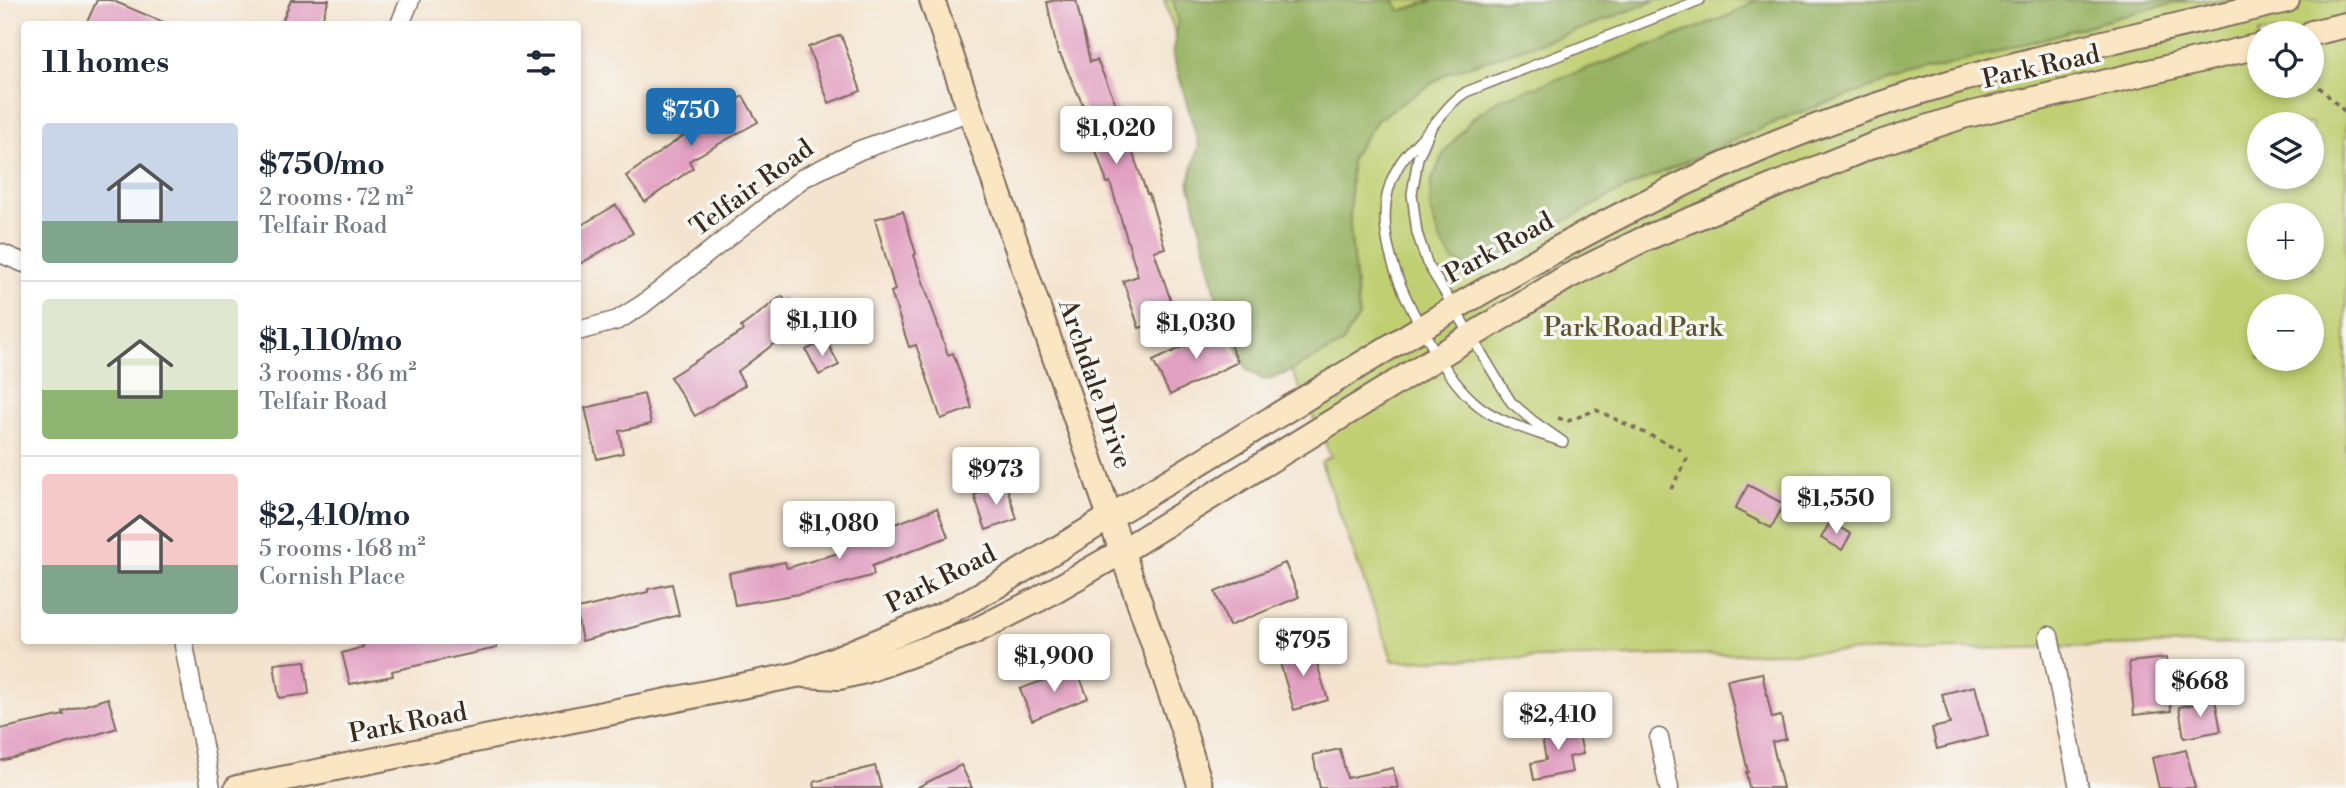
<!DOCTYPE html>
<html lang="en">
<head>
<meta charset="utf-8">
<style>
	body { margin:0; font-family:"Libre Bodoni",serif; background:#f2f2f3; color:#1f2937; height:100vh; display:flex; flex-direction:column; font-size:26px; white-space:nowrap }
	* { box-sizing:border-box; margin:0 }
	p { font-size:23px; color:#747a83 }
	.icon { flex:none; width:38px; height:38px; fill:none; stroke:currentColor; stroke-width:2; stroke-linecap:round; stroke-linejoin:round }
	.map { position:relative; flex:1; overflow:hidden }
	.details { position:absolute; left:21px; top:21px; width:560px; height:623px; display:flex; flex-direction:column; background:#fff; border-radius:7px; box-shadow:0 4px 10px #0003 }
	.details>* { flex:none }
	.tools { position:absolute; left:2247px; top:21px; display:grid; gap:14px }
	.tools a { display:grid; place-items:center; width:77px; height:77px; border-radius:50%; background:#fff; box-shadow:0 4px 10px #0003; font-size:35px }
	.price { position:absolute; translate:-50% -60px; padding:0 16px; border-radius:7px; background:#fff; color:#222; font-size:23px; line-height:46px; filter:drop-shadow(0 2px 4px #0008) }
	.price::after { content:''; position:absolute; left:50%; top:42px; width:21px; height:16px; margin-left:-10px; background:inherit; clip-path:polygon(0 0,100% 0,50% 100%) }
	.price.on { background:#1f6fb2; color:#fff }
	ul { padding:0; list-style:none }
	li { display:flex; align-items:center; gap:21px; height:175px; padding:0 21px }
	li+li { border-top:2px solid #e0e1e3 }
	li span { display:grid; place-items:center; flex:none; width:196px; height:140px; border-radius:7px; color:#555 }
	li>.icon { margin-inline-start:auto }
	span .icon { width:84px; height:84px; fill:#fffc; stroke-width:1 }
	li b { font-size:30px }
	h2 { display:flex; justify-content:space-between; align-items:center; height:84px; padding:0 21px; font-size:30px }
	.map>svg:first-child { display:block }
</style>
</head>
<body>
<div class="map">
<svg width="2346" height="788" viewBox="0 0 2346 788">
	<rect width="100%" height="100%" fill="#f6f6f2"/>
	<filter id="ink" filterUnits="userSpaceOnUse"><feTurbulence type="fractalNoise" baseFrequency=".0143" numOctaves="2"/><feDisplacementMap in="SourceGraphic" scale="14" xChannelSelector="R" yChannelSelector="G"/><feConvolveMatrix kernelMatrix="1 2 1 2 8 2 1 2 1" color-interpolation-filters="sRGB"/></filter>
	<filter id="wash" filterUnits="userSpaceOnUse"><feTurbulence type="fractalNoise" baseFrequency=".00686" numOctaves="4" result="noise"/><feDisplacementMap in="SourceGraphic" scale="28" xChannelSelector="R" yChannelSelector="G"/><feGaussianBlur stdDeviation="1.57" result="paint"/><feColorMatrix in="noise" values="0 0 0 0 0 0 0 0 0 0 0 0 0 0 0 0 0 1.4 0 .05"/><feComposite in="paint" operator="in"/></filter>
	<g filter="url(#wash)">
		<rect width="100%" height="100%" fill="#f4e4cf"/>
		<!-- green -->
		<path fill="#c0cf72" stroke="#7e7c48" stroke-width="2" fill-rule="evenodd" d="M1164,0H2346V641L1393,661L1321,462L1331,456L1289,365ZM2259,33H2312V86H2259ZM2259,124H2312V177H2259ZM2259,215H2312V268H2259ZM2259,306H2312V359H2259Z"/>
		<!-- forest -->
		<g fill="#98b264" stroke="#6a6e41" stroke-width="2">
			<polygon points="1173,0 1393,0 1400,11 1435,0 1656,0 1590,26 1448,73 1378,119 1351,158 1350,227 1359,316 1342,344 1284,374 1264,380 1247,370 1219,306 1189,181 1199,145 1173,55 1178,20"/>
			<polygon points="1756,0 2191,0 2141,11 1888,82 1787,117 1618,192 1497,259 1468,267 1453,261 1440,240 1430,210 1431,182 1444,153 1472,119 1498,100 1634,52 1730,15"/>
		</g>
		<g id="blocks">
			<!-- building -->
			<g fill="#e2a0c2">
				<polygon points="97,0 111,0 168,24 86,24"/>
				<polygon points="291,0 329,0 320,24 281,24"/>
				<polygon points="1057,0 1076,0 1090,62 1097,60 1114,99 1147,194 1149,194 1165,248 1154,251 1176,316 1139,328 1123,281 1138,276 1110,182 1107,183 1091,136 1096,134 1060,54 1058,54 1047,2"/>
				<polygon points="841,35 861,91 829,103 808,47"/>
				<polygon points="743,96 758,122 689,161 693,168 645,202 626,176 700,124 698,122"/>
				<polygon points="616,205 633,233 578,265 578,227"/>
				<polygon points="903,211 916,254 914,255 948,355 953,353 972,408 941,419 916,345 909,347 891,292 895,290 875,219"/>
				<polygon points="782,296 801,323 737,372 745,385 695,416 670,377 743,331 741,327"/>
				<polygon points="1222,328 1238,362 1170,395 1153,361"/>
				<polygon points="826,340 839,365 819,375 806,350"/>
				<polygon points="644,394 651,424 619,431 623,453 597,459 585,408"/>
				<polygon points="1006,484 1017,519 986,530 974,495"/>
				<polygon points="1748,485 1784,504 1771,528 1735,509"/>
				<polygon points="937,508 948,537 872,566 874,575 816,591 735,605 729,573 785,562 787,568 842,552 838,539 862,532 864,536"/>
				<polygon points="1830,522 1851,534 1842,550 1821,538"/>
				<polygon points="1285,563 1299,597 1229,626 1215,592"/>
				<polygon points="672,584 679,615 582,641 578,621 578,609 648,592 648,589"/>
				<polygon points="361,640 496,640 497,648 392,671 393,676 350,684 342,653 363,647"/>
				<polygon points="1312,647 1328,700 1294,710 1278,656"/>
				<polygon points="2166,658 2171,711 2134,715 2129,662"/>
				<polygon points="305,661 309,694 279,698 274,664"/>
				<polygon points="1076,668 1088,698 1032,720 1020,689"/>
				<polygon points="1762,673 1772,718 1781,716 1786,739 1772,742 1783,788 1749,788 1746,772 1748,772 1727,680"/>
				<polygon points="1975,686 1988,736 1937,749 1932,728 1950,724 1942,694"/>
				<polygon points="108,698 117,728 43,751 0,761 0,729 64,715 63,712"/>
				<polygon points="2215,700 2221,731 2184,738 2179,707"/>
				<polygon points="1577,725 1583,754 1569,757 1572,772 1534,780 1531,763 1546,760 1541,732"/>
				<polygon points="1340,749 1347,778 1393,768 1398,788 1320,788 1313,755"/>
				<polygon points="2186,750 2195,788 2159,788 2152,758"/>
				<polygon points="961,765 972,788 916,788"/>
				<polygon points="875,766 881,788 815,788 814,782"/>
			</g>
		</g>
	</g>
	<g filter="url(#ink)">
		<use href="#blocks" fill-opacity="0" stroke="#7c6b5c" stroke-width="2"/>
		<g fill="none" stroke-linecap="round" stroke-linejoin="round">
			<!-- lane casing -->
			<g stroke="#7c6b5c" stroke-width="12">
				<path id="lane" d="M1431,128L1418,158L1412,194L1417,233L1427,263L1511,402L1533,421L1563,442C1536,432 1502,424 1479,406C1455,387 1440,360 1425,334C1398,287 1367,219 1398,167C1406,152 1419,142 1429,130C1442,116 1450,102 1466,92L1700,0"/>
			</g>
			<!-- street casing -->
			<g stroke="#7c6b5c" stroke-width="21">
				<g id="street">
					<polyline points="400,24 410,0"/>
					<polyline points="0,253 24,263"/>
					<polyline points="578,331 618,320 642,305 803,178 860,150 971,111"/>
					<polyline points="2049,636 2079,788"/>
					<polyline points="183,640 211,788"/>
					<polyline points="1659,738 1669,788"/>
				</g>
			</g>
			<!-- secondary casing -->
			<g stroke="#7c6b5c" stroke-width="28">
				<g id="secondary">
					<polyline points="932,0 1183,729 1201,788"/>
					<polyline points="2312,33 2346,25"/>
					<polyline points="804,675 839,677 865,671 973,632 1039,599 1121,552 1567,277 1644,239 1874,145 1963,116 2259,46"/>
					<path d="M237,788L796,675L945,614L998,585C1108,518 1218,451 1329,384C1469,298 1611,212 1763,148C1930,77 2111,42 2287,0"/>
				</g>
			</g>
			<!-- path -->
			<g stroke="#7c6b5c" stroke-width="3.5" stroke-dasharray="5 5" stroke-linecap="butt">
				<polyline points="2312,80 2346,113"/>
				<polyline points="1558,418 1568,421 1596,410 1681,450"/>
				<polyline points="1671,489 1689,455"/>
			</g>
			<!-- lane -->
			<use href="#lane" stroke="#fff" stroke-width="9"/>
			<!-- street -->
			<use href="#street" stroke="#fff" stroke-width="18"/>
			<!-- secondary -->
			<use href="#secondary" stroke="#fbe6c4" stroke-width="24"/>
		</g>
	</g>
	<g text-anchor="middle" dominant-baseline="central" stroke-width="7" stroke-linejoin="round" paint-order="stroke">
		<!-- street labels -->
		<g font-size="26" fill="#3b2a1e" stroke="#f6f6f2">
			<text transform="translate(2041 67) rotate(-13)">Park Road</text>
			<text transform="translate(752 188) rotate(-36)">Telfair Road</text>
			<text transform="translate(1499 248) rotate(-29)">Park Road</text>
			<text transform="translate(1095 384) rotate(71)">Archdale Drive</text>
			<text transform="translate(941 579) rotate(-27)">Park Road</text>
			<text transform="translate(408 723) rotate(-11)">Park Road</text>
		</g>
		<!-- park labels -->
		<g font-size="26" fill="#5c5333" stroke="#f6f6f2">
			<text x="1633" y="328">Park Road Park</text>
		</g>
	</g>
</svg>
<div class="tools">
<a><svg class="icon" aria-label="locate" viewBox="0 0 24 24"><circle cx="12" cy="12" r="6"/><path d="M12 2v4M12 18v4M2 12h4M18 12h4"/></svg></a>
<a><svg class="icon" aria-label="layers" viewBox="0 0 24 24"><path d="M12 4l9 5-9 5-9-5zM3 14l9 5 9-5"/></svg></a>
<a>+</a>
<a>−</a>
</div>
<b class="price on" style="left:691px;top:148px">$750</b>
<b class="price" style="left:1116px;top:166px">$1,020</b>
<b class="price" style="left:822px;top:358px">$1,110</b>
<b class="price" style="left:1196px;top:361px">$1,030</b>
<b class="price" style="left:996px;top:507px">$973</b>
<b class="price" style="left:1836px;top:536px">$1,550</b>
<b class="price" style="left:839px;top:561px">$1,080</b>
<b class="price" style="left:1303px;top:678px">$795</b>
<b class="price" style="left:1054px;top:694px">$1,900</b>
<b class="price" style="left:2200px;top:719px">$668</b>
<b class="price" style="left:1558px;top:752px">$2,410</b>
<section class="details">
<h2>11 homes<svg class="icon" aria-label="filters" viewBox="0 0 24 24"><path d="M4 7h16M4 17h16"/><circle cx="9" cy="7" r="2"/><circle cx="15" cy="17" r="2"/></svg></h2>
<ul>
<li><span style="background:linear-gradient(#c9d6e8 70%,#7fa58c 0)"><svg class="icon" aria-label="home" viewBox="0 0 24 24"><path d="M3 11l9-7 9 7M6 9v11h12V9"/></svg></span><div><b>$750/mo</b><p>2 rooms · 72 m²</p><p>Telfair Road</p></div></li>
<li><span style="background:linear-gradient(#dfe7d0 65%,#8fb573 0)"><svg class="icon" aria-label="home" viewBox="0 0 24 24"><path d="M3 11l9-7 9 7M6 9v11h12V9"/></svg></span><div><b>$1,110/mo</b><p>3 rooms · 86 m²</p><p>Telfair Road</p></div></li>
<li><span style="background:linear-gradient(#f6c9c9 65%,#7fa58c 0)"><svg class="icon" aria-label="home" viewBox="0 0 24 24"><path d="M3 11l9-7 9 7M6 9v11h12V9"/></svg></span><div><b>$2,410/mo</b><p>5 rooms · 168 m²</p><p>Cornish Place</p></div></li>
</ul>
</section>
</div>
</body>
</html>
